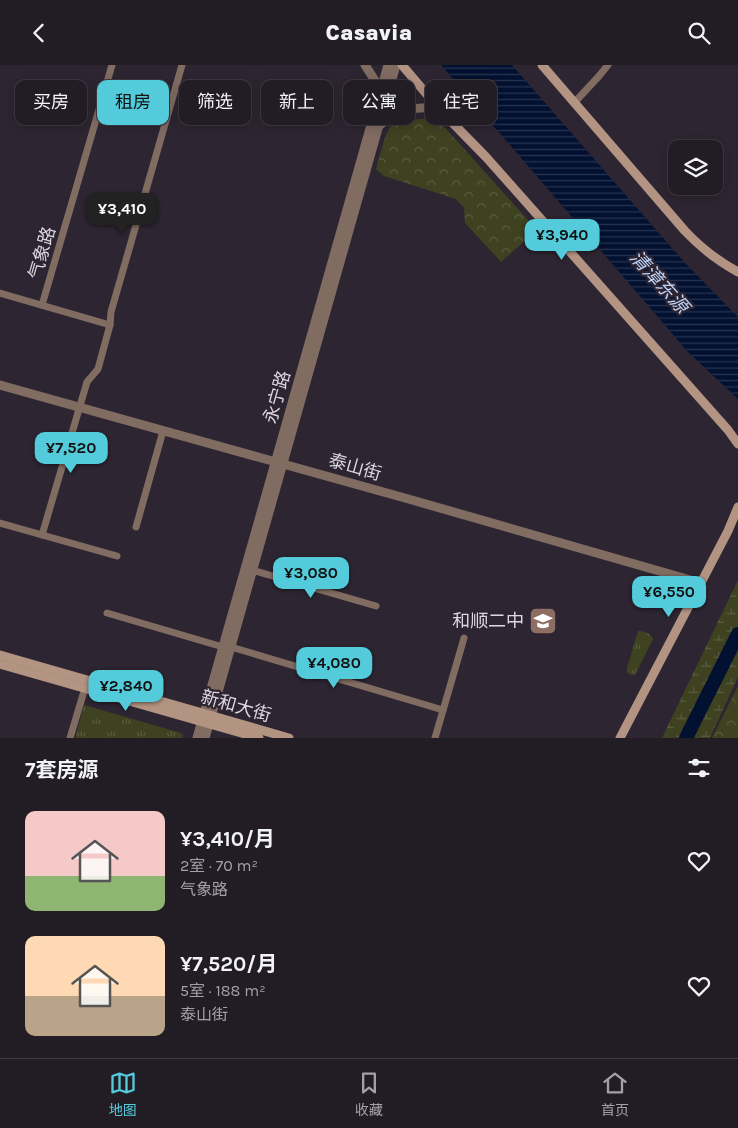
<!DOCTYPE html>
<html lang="zh">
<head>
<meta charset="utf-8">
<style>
	body { margin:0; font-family:Karla,"Noto Sans SC",sans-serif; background:#2e2932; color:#f1f3f6; height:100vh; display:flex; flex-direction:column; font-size:19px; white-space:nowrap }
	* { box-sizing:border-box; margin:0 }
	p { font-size:16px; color:#a2a1a7 }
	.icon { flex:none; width:28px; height:28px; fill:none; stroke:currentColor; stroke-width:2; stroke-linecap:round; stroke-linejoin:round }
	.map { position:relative; height:673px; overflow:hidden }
	.drawer { display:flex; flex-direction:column; background:#221c25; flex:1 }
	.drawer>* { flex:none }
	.top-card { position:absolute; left:15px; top:15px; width:709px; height:45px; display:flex; gap:10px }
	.tools { position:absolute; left:668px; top:75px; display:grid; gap:10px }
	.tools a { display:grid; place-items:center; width:55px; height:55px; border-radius:10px; background:#221c25; box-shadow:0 2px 12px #0003,0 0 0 1px #3f3a42; font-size:25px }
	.price { position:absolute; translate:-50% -42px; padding:0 11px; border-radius:10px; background:#53cbdb; color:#111; font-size:16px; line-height:32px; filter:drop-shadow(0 1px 2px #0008) }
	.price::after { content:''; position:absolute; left:50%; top:30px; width:15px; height:11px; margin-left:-8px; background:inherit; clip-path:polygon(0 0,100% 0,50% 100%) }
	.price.selected { background:#222; color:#fff }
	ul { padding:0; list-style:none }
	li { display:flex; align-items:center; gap:15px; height:125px; padding:0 25px }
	li span { display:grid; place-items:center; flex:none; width:140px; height:100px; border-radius:10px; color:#555 }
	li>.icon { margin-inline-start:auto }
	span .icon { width:60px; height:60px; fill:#fffc; stroke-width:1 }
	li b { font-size:21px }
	h2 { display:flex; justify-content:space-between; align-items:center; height:60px; padding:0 25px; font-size:21px }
	.tag { padding:0 18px; border-radius:10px; background:#221c25; box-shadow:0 2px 12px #0003,0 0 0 1px #3f3a42; font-size:18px; line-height:45px }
	.tag.selected { background:#53cbdb; color:#111 }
	header { display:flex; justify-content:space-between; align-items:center; height:65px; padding:0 25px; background:#221c25; font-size:22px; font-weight:800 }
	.menu { display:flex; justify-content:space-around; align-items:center; height:70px; border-top:1px solid #3f3a42; background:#221c25; font-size:14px; color:#a2a1a7 }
	.menu a { display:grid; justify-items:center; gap:2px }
	.menu .selected { color:#53cbdb }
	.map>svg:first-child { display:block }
</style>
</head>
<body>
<header><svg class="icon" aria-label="back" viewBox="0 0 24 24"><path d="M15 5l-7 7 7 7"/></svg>Casavia<svg class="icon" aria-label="search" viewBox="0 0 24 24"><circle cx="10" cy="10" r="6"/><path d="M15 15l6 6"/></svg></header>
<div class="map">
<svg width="738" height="673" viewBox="0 0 738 673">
	<defs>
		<pattern id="grass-tufts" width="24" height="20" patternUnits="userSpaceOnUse" patternTransform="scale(1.25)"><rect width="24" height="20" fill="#3e4220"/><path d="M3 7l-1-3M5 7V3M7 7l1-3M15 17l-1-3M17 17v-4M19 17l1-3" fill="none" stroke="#595d40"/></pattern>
		<pattern id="wetland-marsh" width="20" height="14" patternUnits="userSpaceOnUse" patternTransform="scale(1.25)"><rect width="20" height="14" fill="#3e4220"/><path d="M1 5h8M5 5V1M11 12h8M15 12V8" fill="none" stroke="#595d40"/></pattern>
		<pattern id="park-crowns" width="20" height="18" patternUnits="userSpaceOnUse" patternTransform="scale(1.25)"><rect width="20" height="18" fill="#3e4220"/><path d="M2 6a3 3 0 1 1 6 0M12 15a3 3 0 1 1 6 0" fill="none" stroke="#595d40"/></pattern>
		<pattern id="water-rules" width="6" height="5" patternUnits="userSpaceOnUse" patternTransform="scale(1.25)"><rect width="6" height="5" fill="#031131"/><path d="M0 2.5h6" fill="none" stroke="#27334f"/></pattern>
	</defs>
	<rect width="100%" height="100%" fill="#2d2531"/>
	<!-- grass -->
	<g fill="url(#grass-tufts)">
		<path d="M638,566C644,566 650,568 653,574L635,610C632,610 630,610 627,607V603Z"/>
		<polygon points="84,640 181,668 183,671 182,673 75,673"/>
	</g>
	<!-- wetland -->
	<polygon fill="url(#wetland-marsh)" points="738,515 738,612 710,673 662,673"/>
	<!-- park -->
	<g fill="url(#park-crowns)">
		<path d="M427,54L440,57L537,165L501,197L465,158L464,143L456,134L384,111L376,104C379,95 384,70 390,63C398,54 415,54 427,54Z"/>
		<polygon points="738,620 738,673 712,673 738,621"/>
	</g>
	<!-- water -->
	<polygon fill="url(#water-rules)" points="441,0 512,0 686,199 738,252 738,334 688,287"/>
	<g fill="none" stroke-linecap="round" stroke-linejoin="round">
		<!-- river -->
		<polyline stroke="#031131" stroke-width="14" points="686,673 738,569"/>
		<!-- minor -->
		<g stroke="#816c62" stroke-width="7">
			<polyline points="574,38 599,11 608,0"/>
			<polyline points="0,228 110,260"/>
			<polyline points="42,240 112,0"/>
			<polyline points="0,458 117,491"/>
			<polyline points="136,462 163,366"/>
			<polyline points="42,470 87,317 98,304 110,260 111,247 182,0"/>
			<polyline points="252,505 376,541"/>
			<polyline points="107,548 223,582"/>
			<polyline points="231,582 443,645"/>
			<polyline points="70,673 85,623"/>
			<polyline points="435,673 464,573"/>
		</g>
		<!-- tertiary -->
		<g stroke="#816c62" stroke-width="9">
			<polyline points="365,0 381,25"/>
			<path d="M379,61C395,46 417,40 439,44"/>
			<polyline points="0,320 412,435 701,518"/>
			<polyline points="197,673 388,0"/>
			<polyline points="205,673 396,0"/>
		</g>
		<!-- secondary -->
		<g stroke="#b39382" stroke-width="9">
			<polyline points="402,0 441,46 486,92 728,365 738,379"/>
			<path d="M542,0L685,166C701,183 718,196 738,207"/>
			<polyline points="0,590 289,673"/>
			<polyline points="0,599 259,673"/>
			<polyline points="620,673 728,466 738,442"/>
		</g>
	</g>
	<!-- icons -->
	<defs>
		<g id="school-square" transform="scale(1.4375)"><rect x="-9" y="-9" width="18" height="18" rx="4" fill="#8d6e63" stroke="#2d2531"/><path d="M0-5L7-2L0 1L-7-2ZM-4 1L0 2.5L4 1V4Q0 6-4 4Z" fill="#fff"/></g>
	</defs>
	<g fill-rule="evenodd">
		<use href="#school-square" x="543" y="556"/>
	</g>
	<g text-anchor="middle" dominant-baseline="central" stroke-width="4.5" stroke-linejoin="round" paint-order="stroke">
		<!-- street labels -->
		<g font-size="18" fill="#ddd7e0" stroke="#2d2531">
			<text transform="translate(42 188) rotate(-74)">气象路</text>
			<text transform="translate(277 332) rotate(-74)">永宁路</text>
			<text transform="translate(355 402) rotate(16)">泰山街</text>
			<text transform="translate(236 641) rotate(16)">新和大街</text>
		</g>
		<!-- poi labels -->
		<g font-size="18" fill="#ddd7e0" stroke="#2d2531" text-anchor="end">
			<text x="524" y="556">和顺二中</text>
		</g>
		<!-- water labels -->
		<g font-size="19" font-style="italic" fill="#c0d5fc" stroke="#2d2531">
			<text transform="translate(659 217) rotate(48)">清漳东源</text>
		</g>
	</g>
</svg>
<div class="tools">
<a><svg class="icon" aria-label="layers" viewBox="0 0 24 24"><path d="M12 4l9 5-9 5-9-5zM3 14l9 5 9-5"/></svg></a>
</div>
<b class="price selected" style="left:122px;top:170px">¥3,410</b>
<b class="price" style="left:562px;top:196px">¥3,940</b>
<b class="price" style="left:71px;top:409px">¥7,520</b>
<b class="price" style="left:311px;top:534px">¥3,080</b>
<b class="price" style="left:669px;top:553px">¥6,550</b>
<b class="price" style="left:334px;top:624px">¥4,080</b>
<b class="price" style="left:126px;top:647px">¥2,840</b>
<div class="top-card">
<a class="tag">买房</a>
<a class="tag selected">租房</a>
<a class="tag">筛选</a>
<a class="tag">新上</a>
<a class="tag">公寓</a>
<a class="tag">住宅</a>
</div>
</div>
<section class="drawer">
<h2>7套房源<svg class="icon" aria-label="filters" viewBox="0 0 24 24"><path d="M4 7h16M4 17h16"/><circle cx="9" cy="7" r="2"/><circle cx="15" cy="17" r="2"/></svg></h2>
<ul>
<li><span style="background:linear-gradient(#f6c9c9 65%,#8fb573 0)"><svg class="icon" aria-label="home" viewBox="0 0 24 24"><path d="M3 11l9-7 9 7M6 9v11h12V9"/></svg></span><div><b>¥3,410/月</b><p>2室 · 70 m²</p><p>气象路</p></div><svg class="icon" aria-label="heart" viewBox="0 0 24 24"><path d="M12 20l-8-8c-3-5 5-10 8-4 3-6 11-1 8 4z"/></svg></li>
<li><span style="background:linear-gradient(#ffd9b3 60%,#b9a48a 0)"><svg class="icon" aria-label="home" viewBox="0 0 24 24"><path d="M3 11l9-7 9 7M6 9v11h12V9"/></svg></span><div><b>¥7,520/月</b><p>5室 · 188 m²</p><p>泰山街</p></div><svg class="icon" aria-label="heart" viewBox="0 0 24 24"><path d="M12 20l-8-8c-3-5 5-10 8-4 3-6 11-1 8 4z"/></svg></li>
</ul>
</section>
<nav class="menu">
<a class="selected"><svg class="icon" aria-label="map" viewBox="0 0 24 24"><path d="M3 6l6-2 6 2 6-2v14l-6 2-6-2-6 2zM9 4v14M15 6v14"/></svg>地图</a>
<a><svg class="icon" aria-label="saved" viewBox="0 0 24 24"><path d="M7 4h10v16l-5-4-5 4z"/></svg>收藏</a>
<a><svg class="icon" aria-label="home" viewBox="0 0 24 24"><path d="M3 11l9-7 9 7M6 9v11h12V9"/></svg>首页</a>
</nav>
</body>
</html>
